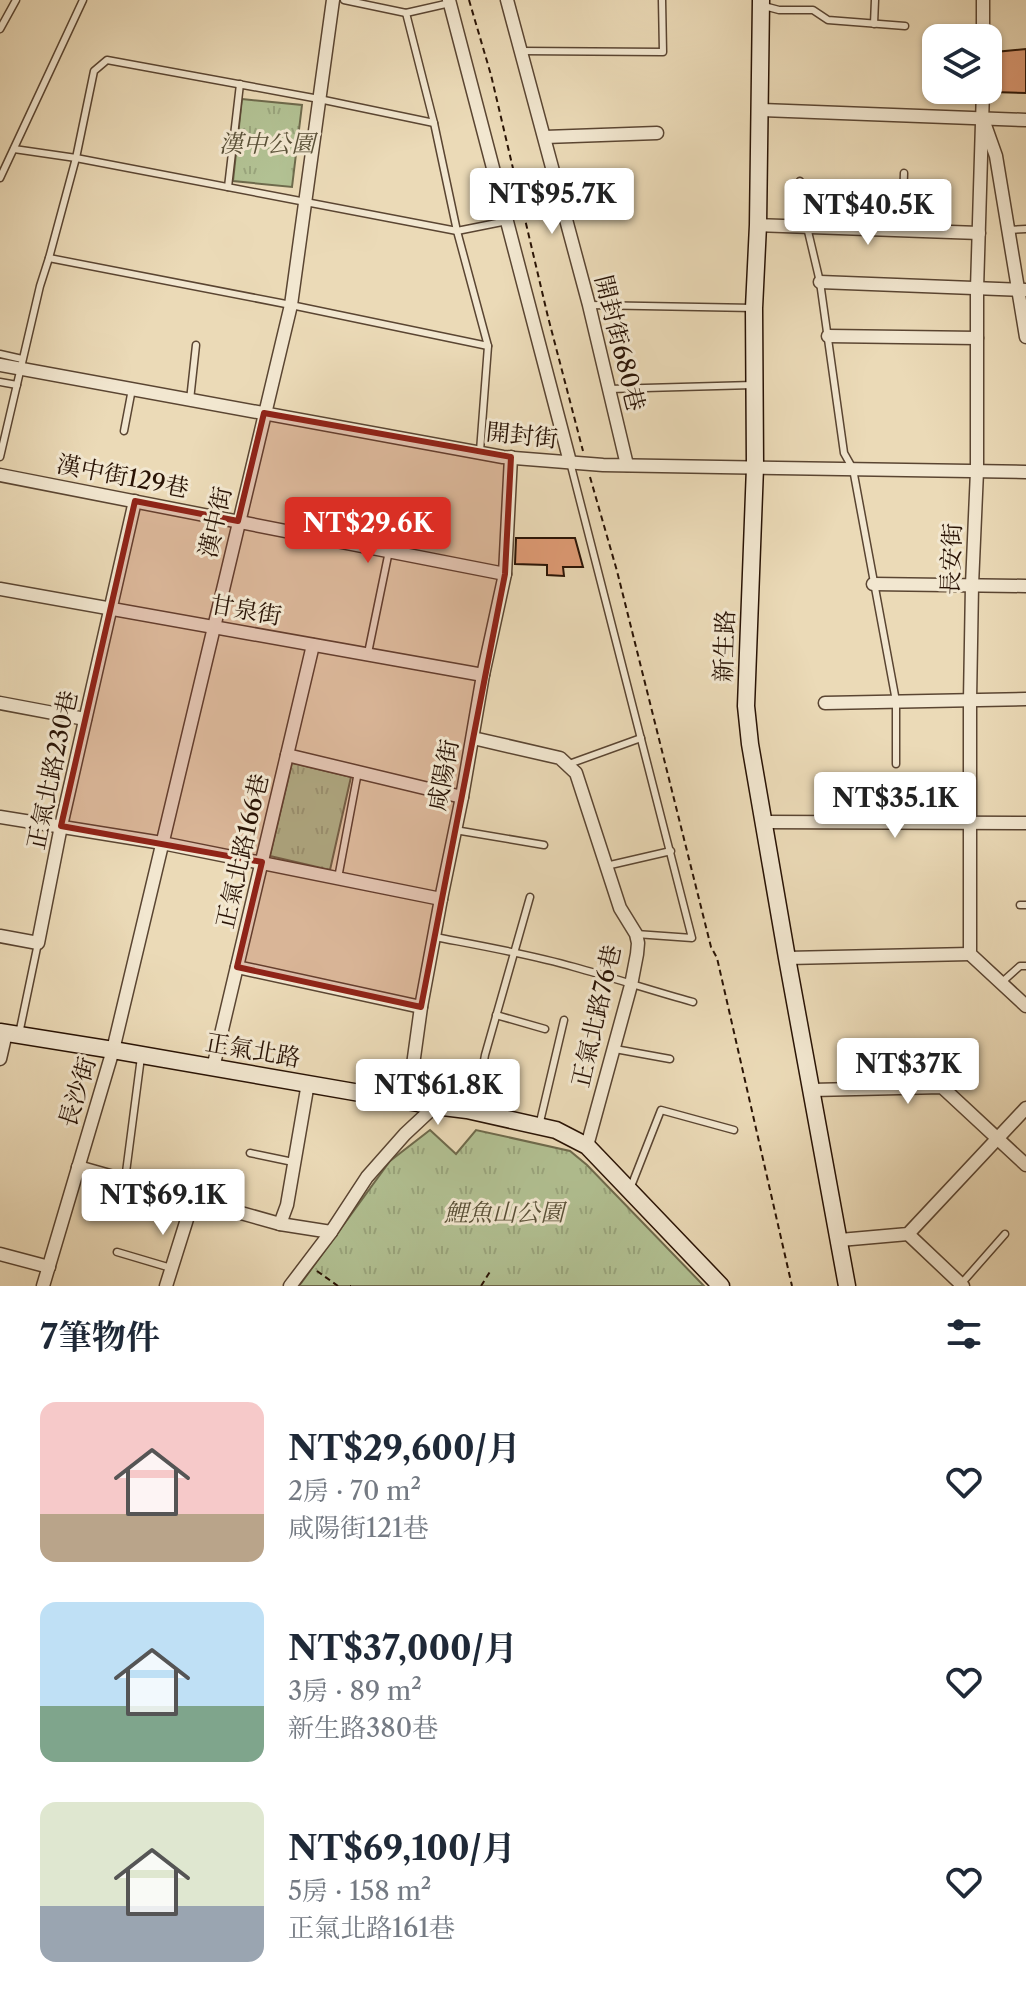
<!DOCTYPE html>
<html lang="zh-TW">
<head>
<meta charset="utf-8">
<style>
	body { margin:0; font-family:"Libre Caslon Text","Noto Serif TC",serif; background:#f2f2f3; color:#1f2937; height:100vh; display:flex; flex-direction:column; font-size:30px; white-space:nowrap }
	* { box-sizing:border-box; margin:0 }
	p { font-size:26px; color:#747a83 }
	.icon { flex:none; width:44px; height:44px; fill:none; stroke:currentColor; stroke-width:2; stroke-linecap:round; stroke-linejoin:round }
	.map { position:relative; height:1286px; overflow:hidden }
	.details { display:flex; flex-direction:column; background:#fff; flex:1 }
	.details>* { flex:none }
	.tools { position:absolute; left:922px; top:24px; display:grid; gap:16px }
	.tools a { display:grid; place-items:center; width:80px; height:80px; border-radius:16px; background:#fff; box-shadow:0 2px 6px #0004; font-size:40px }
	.price { position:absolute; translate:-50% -68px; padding:0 18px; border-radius:8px; background:#fff; color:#222; font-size:26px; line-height:52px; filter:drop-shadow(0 2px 4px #0008) }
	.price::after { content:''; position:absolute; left:50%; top:48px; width:24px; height:18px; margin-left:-12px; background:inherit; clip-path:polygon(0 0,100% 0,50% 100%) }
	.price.selected { background:#d93025; color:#fff }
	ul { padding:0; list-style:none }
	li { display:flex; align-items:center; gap:24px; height:200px; padding:0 40px }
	li span { display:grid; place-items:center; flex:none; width:224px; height:160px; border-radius:16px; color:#555 }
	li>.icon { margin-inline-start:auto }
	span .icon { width:96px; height:96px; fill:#fffc; stroke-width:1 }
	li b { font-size:34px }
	h2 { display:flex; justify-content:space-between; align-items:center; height:96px; padding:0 40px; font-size:34px }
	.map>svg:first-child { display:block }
</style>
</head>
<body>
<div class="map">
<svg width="1026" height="1286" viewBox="0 0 1026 1286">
	<defs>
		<pattern id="park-tufts" width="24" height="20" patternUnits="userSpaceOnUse" patternTransform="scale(2)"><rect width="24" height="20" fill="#b2c193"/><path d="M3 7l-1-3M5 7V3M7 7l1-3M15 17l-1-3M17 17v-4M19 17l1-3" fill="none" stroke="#99a57d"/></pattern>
	</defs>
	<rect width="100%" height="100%" fill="#ebdab7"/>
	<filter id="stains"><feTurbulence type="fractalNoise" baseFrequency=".0025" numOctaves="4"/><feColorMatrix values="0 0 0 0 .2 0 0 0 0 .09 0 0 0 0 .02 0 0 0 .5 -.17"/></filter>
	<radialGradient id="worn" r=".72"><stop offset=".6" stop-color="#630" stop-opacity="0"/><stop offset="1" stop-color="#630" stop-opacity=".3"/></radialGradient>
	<!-- park -->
	<g fill="url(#park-tufts)" stroke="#6e6a4c" stroke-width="2">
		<polygon points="242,99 302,105 292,187 233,181"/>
		<polygon points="292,763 351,777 330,870 270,856"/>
		<polygon points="430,1130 456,1154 476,1130 570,1151 587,1165 704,1286 299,1286 390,1161"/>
	</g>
	<!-- building -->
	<g fill="#df9b75" stroke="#291305" stroke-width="2">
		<polygon points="1026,49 1026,93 993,92 995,52"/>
		<polygon points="516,538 575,538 583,567 563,567 564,576 547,575 547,565 515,564"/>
	</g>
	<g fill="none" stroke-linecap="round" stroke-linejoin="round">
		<!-- lane casing -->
		<g stroke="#5a4532" stroke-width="9">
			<g id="lane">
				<polyline points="344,0 406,13 450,3"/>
				<polyline points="764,6 779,10 813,10 828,20 905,26"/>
				<polyline points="406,13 434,123 457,231 488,346 480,451"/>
				<polyline points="874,24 875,0"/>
				<polyline points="0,29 16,0"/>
				<polyline points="520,51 663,52 662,0"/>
				<polyline points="14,149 76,158 457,231 507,221"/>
				<polyline points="0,178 83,0"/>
				<polyline points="800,181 807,227 820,282 844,453 853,469 896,701 896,764"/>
				<polyline points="228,187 240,84"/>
				<polyline points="902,230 904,173"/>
				<polyline points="1008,230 1026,229"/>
				<polyline points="49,258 291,305 488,346"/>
				<polyline points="589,305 754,308"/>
				<polyline points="0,354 22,359"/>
				<polyline points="0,382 17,385"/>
				<polyline points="609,389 753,385"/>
				<polyline points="190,400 196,345"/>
				<polyline points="124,431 132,389"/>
				<polyline points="0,457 40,286 49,258 76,158 94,71 107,60 319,99 434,123"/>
				<polyline points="570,462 692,938 636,934"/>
				<polyline points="368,653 389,551"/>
				<polyline points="569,764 641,738"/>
				<polyline points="455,830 544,845"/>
				<polyline points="606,866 671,851"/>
				<polyline points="338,878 358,772"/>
				<polyline points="1020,905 1026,905"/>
				<path d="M435,937C482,946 529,954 574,967C614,978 653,991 693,1002"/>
				<polyline points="1001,983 1020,966 1026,966"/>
				<polyline points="496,1015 545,1029"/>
				<polyline points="19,1034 38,943"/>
				<polyline points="615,1049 670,1059"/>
				<polyline points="475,1110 485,1055 530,897"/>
				<polyline points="539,1126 564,1020"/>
				<polyline points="250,1153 293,1162"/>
				<polyline points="125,1180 141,1057"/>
				<polyline points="630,1189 661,1110 734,1130"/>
				<polyline points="117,1252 171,1268"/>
				<polyline points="961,1284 1005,1234"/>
			</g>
		</g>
		<!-- street casing -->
		<g stroke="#5a4532" stroke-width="15">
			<g id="street">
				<polyline points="449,0 570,462"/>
				<polyline points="507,0 589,305 627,465"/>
				<polyline points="983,38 983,0"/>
				<polyline points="983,90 977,289 977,471 972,585 970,700 970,954 1026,1006"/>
				<polyline points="759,110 1026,120"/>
				<polyline points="985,125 996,156 1026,337"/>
				<polyline points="545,137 657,133"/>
				<polyline points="758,225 979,233"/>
				<polyline points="820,282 1026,290"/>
				<polyline points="828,336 977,338"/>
				<polyline points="0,365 503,457 603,465 1026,472"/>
				<polyline points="0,475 505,574"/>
				<polyline points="873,584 1026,586"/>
				<polyline points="0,589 483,675"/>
				<polyline points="0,703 85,719"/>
				<polyline points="825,703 1026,699"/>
				<polyline points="473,738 560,758 576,773 620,908 636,934 638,943 637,954 631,985 587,1146"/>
				<polyline points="287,755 462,797"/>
				<polyline points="0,817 162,843 441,899"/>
				<polyline points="764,822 1026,823"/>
				<polyline points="0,936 38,943 61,826 135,501"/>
				<polyline points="787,958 970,954"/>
				<polyline points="237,967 421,1007"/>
				<polyline points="0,1059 6,1033"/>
				<polyline points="213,1068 313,645"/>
				<polyline points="812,1090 942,1087 1026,1165"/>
				<polyline points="408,1101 421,1007 441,899 462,797 483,675 505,574 511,457"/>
				<polyline points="78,1167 280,1224 331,1232"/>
				<polyline points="280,1224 287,1205 308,1083"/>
				<polyline points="908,1234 963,1286"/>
				<polyline points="840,1240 908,1234 1026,1108"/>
				<polyline points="0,1254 49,1267"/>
				<polyline points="43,1286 113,1050 291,305 333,0"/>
				<polyline points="166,1286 193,1200"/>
				<polyline points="290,1286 331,1232 367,1177 405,1134 435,1106"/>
			</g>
		</g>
		<!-- secondary casing -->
		<g stroke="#291305" stroke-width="19">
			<g id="secondary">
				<polyline points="761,0 758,225 754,308 755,467 746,706 750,744 787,958 847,1286"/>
				<polyline points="0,1032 113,1050 435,1106 467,1110 556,1130 587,1146 721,1286"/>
			</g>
		</g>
		<!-- path -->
		<g stroke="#291305" stroke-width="2" stroke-dasharray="6 4" stroke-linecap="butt">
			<polyline points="469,0 491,75 548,317 583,451"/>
			<polyline points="590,477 617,571 711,947 717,958 792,1286"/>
			<polyline points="317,1271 338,1286"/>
			<polyline points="350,1286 351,1286"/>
			<polyline points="481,1286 491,1270"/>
		</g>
		<!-- lane -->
		<use href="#lane" stroke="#f2e7d0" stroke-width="6"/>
		<!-- street -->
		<use href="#street" stroke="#f2e7d0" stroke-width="12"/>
		<!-- secondary -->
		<use href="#secondary" stroke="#f2e7d0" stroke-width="16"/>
	</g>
	<!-- marked area -->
	<path fill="#8f2418" fill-opacity="0.2" stroke="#8f2418" stroke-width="6" stroke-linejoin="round" d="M264,413L511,457L505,574L421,1007L237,967L262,862L61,826L135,501L238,521Z"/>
	<g text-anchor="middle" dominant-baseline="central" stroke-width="6" stroke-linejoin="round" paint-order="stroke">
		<!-- park labels -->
		<g font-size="24" font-style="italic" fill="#595037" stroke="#f2e7d0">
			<text x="267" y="143">漢中公園</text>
			<text x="504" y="1212">鯉魚山公園</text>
		</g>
		<!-- street labels -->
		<g font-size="24" fill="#291305" stroke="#f2e7d0">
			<text transform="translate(620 343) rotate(76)">開封街680巷</text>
			<text transform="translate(522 435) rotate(6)">開封街</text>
			<text transform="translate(123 476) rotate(11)">漢中街129巷</text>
			<text transform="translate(215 522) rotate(-77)">漢中街</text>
			<text transform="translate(951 559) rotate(-88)">長安街</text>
			<text transform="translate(246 610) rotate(10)">甘泉街</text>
			<text transform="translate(724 646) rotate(-88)">新生路</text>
			<text transform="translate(52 770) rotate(-78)">正氣北路230巷</text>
			<text transform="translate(443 775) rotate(-79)">咸陽街</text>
			<text transform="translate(242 851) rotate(-77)">正氣北路166巷</text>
			<text transform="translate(596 1016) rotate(-77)">正氣北路76巷</text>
			<text transform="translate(253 1050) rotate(10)">正氣北路</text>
			<text transform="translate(77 1092) rotate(-73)">長沙街</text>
		</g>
	</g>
	<rect width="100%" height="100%" filter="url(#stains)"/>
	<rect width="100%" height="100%" fill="url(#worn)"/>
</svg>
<div class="tools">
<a><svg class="icon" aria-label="layers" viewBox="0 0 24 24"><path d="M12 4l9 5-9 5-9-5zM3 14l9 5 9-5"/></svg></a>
</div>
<b class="price" style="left:552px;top:236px">NT$95.7K</b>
<b class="price" style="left:868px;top:247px">NT$40.5K</b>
<b class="price selected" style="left:368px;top:565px">NT$29.6K</b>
<b class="price" style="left:895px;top:840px">NT$35.1K</b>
<b class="price" style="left:908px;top:1106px">NT$37K</b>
<b class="price" style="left:438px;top:1127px">NT$61.8K</b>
<b class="price" style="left:163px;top:1237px">NT$69.1K</b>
</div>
<section class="details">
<h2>7筆物件<svg class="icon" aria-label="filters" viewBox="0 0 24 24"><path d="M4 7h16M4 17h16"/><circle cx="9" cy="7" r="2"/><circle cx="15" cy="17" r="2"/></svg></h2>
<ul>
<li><span style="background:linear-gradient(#f6c9c9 70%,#b9a48a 0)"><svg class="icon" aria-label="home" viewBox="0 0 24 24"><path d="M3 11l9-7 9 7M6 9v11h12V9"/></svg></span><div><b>NT$29,600/月</b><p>2房 · 70 m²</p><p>咸陽街121巷</p></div><svg class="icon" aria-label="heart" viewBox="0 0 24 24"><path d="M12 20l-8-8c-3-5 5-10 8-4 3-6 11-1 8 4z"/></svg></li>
<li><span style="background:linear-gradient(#bfe0f5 65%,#7fa58c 0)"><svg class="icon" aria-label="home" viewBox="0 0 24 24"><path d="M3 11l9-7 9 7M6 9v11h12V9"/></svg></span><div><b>NT$37,000/月</b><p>3房 · 89 m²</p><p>新生路380巷</p></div><svg class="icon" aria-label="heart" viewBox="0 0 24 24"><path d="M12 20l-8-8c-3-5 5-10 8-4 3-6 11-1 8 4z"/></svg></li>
<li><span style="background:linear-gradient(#dfe7d0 65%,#9aa5b1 0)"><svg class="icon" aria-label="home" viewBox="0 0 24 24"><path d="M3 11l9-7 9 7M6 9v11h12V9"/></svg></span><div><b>NT$69,100/月</b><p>5房 · 158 m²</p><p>正氣北路161巷</p></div><svg class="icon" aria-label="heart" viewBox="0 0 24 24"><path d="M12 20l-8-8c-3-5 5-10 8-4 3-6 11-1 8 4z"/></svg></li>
</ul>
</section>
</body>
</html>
